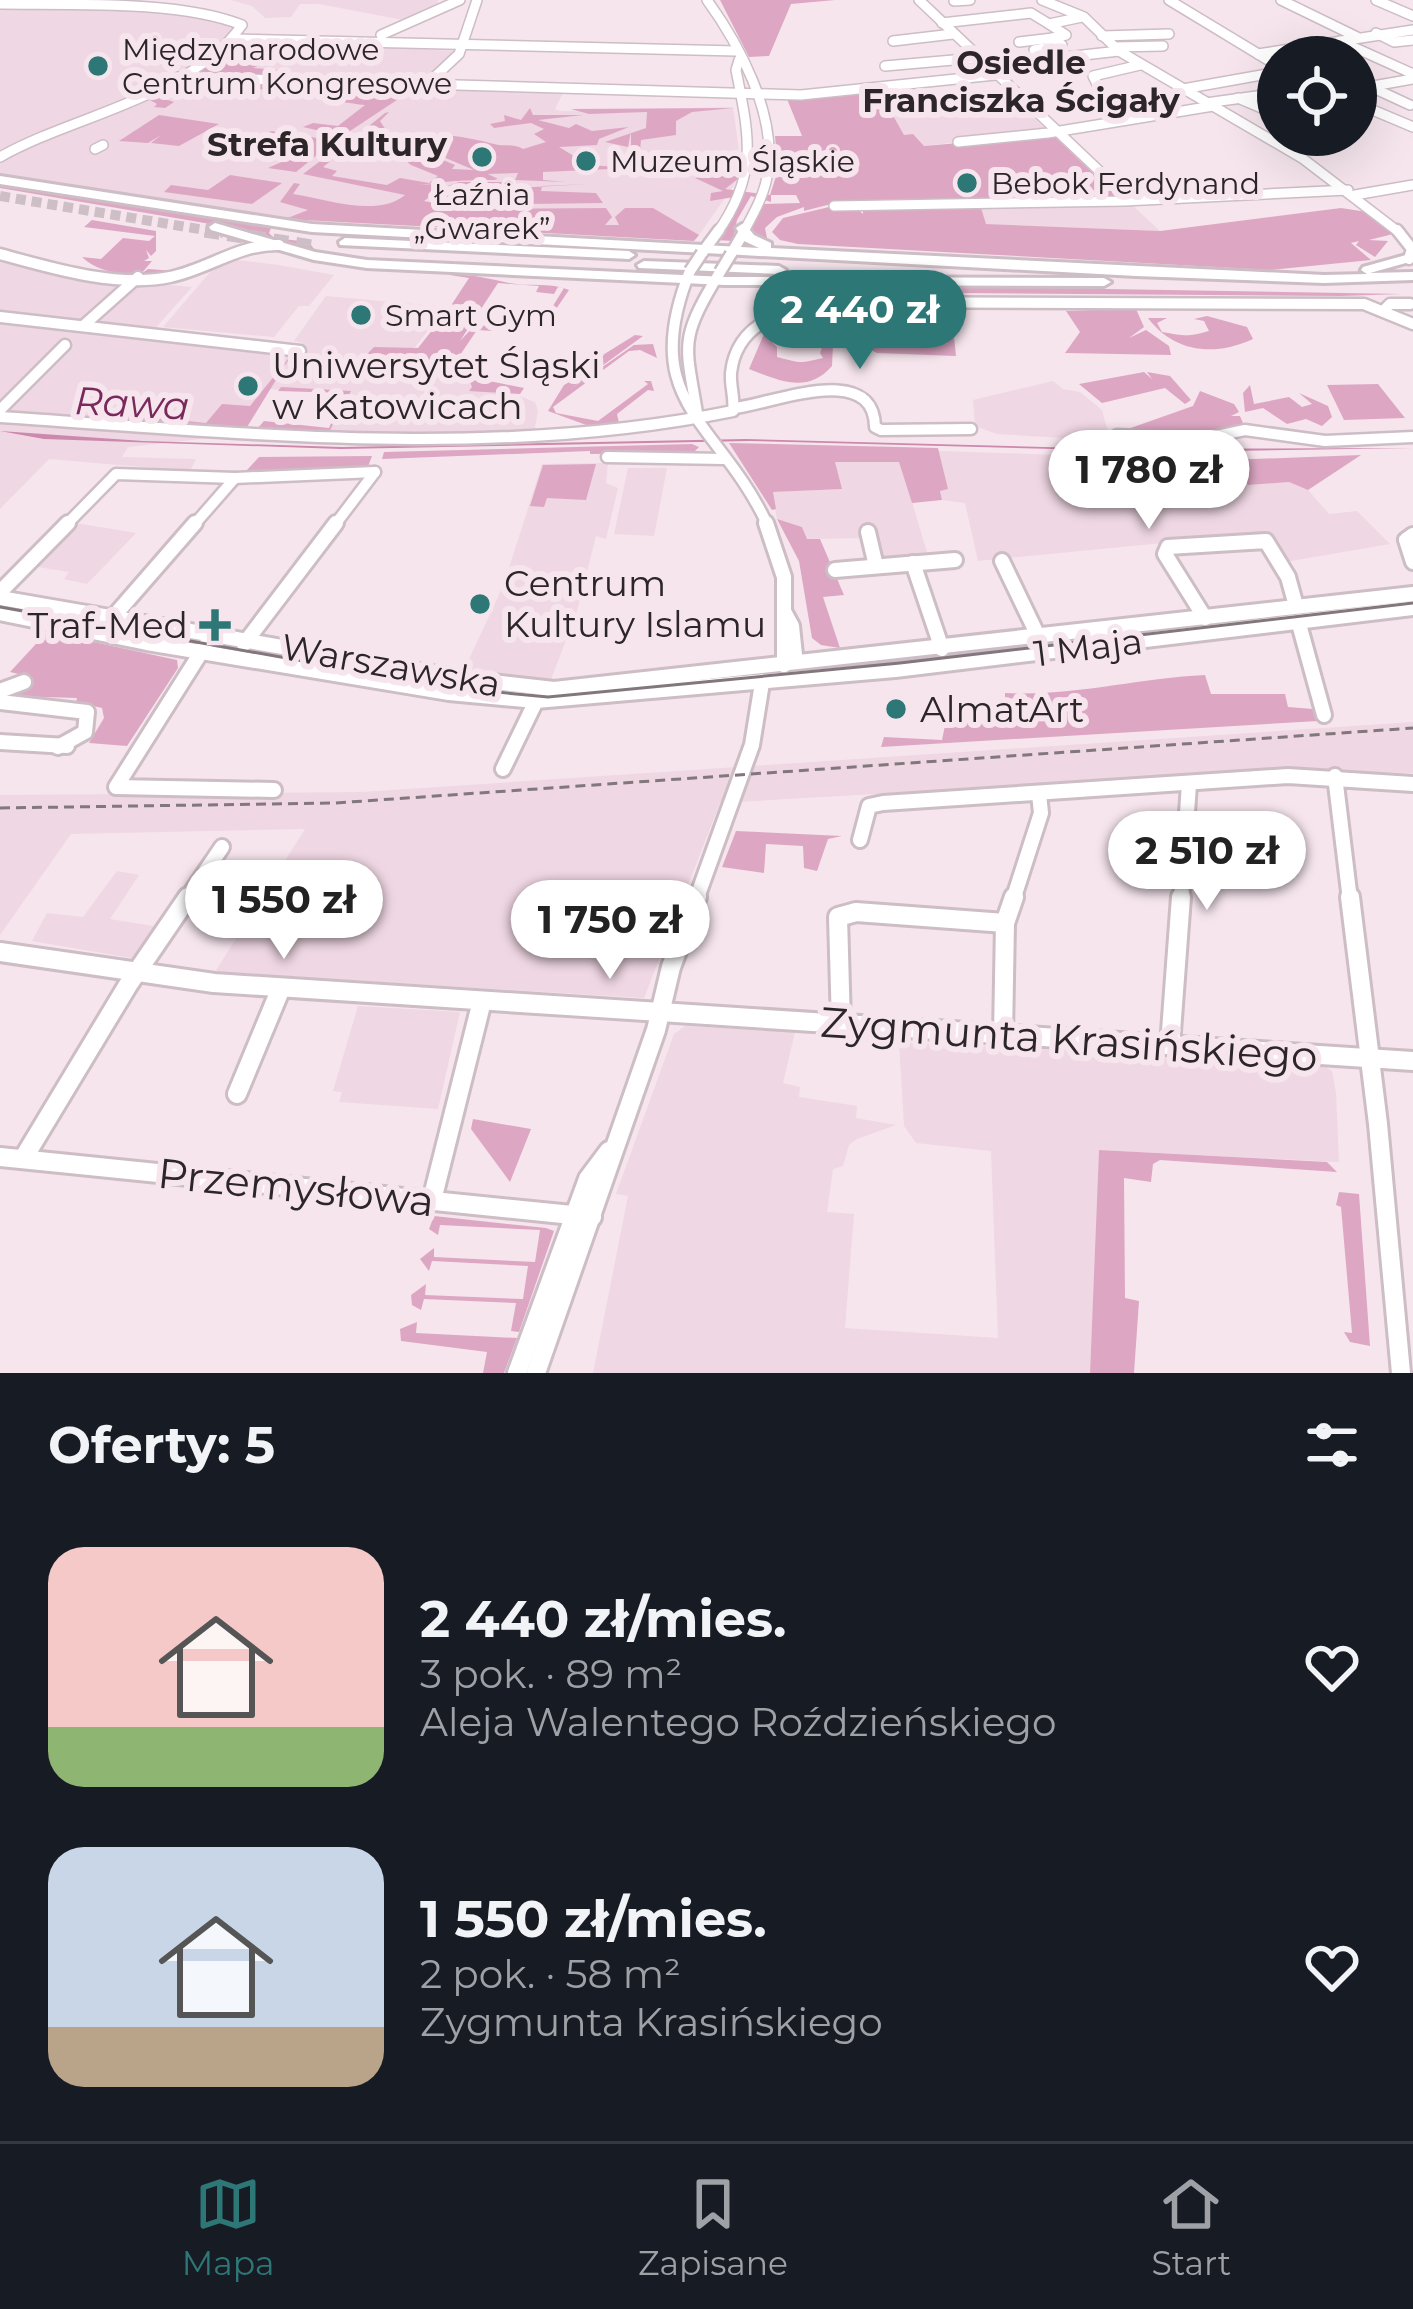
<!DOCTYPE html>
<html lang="pl">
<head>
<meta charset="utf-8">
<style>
	body { margin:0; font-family:Montserrat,sans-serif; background:#20242c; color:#f1f3f6; height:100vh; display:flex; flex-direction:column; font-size:45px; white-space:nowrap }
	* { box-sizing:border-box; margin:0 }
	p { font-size:39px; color:#9ea1a6 }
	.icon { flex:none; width:66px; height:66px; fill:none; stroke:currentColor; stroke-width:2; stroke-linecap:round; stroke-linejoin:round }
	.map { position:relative; height:1373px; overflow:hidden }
	.drawer { display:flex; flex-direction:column; background:#171b24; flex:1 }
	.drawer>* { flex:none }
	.controls { position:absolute; left:1257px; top:36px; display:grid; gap:24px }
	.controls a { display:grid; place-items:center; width:120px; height:120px; border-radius:50%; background:#171b24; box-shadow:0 12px 48px #0002; font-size:60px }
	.price { position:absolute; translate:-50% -102px; padding:0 27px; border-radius:42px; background:#fff; color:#222; font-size:39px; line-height:78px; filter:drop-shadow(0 3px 6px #0008) }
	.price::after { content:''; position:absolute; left:50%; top:72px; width:36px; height:27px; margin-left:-18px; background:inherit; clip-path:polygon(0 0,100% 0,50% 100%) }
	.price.on { background:#2d7777; color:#fff }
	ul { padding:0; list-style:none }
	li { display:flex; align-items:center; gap:36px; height:300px; padding:0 48px }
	li span { display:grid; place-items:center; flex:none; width:336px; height:240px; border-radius:36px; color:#555 }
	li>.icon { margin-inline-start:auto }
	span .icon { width:144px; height:144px; fill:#fffc; stroke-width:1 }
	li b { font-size:51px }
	h2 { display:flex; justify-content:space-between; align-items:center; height:144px; padding:0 48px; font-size:51px }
	.dock { display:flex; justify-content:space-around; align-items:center; height:168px; border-top:3px solid #363941; background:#171b24; font-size:33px; color:#9ea1a6 }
	.dock a { display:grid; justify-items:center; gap:6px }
	.dock .on { color:#2d7777 }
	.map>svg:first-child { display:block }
</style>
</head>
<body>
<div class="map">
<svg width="1413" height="1373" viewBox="0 0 1413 1373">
	<rect width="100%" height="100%" fill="#f6e5ed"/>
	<!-- built -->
	<g fill="#efd7e3">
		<polygon points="231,0 438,0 437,7 403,20 319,4 300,4 291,17 265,18 252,6"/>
		<polygon points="154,3 221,12 235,27 224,39 454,51 448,62 414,87 563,93 555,109 560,111 733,107 741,167 735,184 696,239 293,220 0,174 0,6"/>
		<polygon points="1002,89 1048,131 924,146 904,136 886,102"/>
		<polygon points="1131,204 1160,231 985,224 979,208"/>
		<polygon points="229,259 279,265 334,275 309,306 299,306 274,337 163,327 217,264"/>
		<polygon points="0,262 49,274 192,287 151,333 297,350 303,343 294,341 326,296 446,307 409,355 535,402 538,411 532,442 324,443 349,393 266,389 240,429 200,439 128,447 122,457 196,459 190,471 49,459 0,509"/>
		<polygon points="1053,381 1063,389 1080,392 1102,410 1109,436 1081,439 997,434 975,426 973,400"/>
		<polygon points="939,451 1227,460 1248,485 1289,482 1308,490 1329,514 1357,511 1390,544 1285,562 1274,536 1266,533 978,561 965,503 942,500 940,490 947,489"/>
		<polygon points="833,462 900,462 929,559 882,560 867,538 806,539 802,527 777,519 772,492 841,489"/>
		<polygon points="608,463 606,483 618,488 606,539 596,536 577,611 550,682 464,670 504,584 542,464"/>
		<polygon points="628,468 667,468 654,536 614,534"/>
		<polygon points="75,523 136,533 87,584 64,579 69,572 32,566"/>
		<polygon points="1413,722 1413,773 1269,771 720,803 644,998 215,972 305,829 71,834 0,935 0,795 362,792"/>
		<polygon points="117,871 139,875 110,919 159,927 137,959 32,941 47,913 83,917"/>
		<polygon points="358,1006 460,1012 438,1109 339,1102 342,1092 333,1091"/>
		<polygon points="685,1026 795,1032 783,1083 800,1087 799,1097 857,1106 856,1118 896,1125 857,1139 849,1145 843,1166 833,1169 827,1212 854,1214 845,1328 998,1338 991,1151 916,1143 904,1126 899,1042 1322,1065 1332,1071 1336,1093 1339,1162 1099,1150 1090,1373 593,1373 628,1196 616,1194 674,1034"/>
	</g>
	<!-- green -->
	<g fill="#dda7c4">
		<polygon points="720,0 835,0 791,4 769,56 749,57"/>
		<polygon points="247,42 278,43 265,63 253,68 289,71 286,76 196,75 202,69 193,71 235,43"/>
		<path d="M189,81L397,88L393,99L400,88L412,90L344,135L337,134L338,129L329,133L303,127L313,123L338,126L365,105C311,99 210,71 165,99L174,102L165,108L154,107L157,104L150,100Z"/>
		<polygon points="881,91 892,102 886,103 904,135 913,134 924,146 1053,135 1117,196 831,204 804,211 804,207 777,217 765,228 767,238 758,240 750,227 763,204 800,203 796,195 771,195 771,202 751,196 737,220 733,241 716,240 734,197 710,201 711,193 723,191 695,178 705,176 705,170 675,170 675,165 705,165 705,157 741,157 739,178 725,189 770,195 778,170 775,136 802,136 787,99"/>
		<path d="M530,108L533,115H583L538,120L569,128L576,124L592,131L629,127L599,139L597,145L559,147L589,165L632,168L543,172V180L566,182L515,180L518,173L488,174L498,179L494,180C467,180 444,181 420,185L446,183L438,184L442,187L424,201L460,209L606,208L612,217L605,225H619L615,217L625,208H653L699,235L694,241L285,219L308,210L280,202L294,183L300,184L293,194C327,199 377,218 405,195L303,174L347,141L369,144H352L323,167L337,171L332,176L387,185L400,178L429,183L438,176L411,165L381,141L359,134L385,113L389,112L380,121L388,133L399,132L407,145L455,165L452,169L474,170L410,143L432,137L409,139L404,132C436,133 465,136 494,144C505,147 512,143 523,149L546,142L534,134L544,129L531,123L494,128L490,124L505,121L504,115L521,120Z"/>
		<polygon points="733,108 692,112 676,121 676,135 641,140 640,151 631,151 631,131 628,147 605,142 646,128 647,112 589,114 571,109"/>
		<polygon points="159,115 219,124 179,146 151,143 161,135 148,143 119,141"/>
		<polygon points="271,131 330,140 333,142 296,172 268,168 286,160 276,151 229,156"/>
		<polygon points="230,175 282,183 252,204 164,192 171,185 208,190"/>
		<polygon points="459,182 504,182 516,188 589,184 542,186 541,191 596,193 603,203 441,205 435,198 446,187 461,191 497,187 448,186"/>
		<polygon points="0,184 260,224 360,233 271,228 269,233 274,238 309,242 316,252 409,264 360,261 305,251 228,227 0,188"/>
		<polygon points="829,207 855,207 863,214 863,208 981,208 986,224 1160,231 1341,208 1374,213 1393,234 1369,240 1388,241 1375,257 1356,245 1359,241 1351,243 1371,260 1270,270 798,244 780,240 772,232 783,218"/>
		<path d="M92,220L156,231V251L151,256L146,250L149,258L144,261H152L141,274L148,269L175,271C147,279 102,277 82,257L101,259L123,238L149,241L155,236L84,227Z"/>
		<path d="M450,275C472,274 489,279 509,283C529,287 550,282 569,290L552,315L541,316L548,314L564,288L558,287L554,294L536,292L539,286L498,283L460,341L475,325L496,327L493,331L477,330L454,364L481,371L475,378L524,388L520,394L469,391L472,387L468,377L413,356L367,354L374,347L418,348L441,319L426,317L445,310L434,308L451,306L458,312L452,304L469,278Z"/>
		<polygon points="933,286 1402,294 1341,296 953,293"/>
		<polygon points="1124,309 1136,309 1144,327 1129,338 1146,330 1169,346 1171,355 1065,353 1080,332 1066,311"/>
		<path d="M933,314L960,317L954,337L956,356L877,353L856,342L859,334C887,320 899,339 931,328L927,323Z"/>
		<path d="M1207,316L1247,327L1253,339C1210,359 1171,349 1148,318H1167L1157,323L1162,332C1186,336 1187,337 1209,331L1204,321L1194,319Z"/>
		<path d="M764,334L777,347V357C802,363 797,364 823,358L820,353L824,342L833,344L832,366C807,395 778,380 749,369Z"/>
		<polygon points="635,335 643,336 569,390 634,345 653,344 657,358 640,350 629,351 553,407 556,413 598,421 648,384 644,381 651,381 654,391 648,390 617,414 619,423 589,426 548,411 564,385 604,363 598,358"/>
		<polygon points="292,354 247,427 257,429 264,421 329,428 343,393 278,391 281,387 351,391 327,436 90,417 99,408 102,412 206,423 222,404 250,406"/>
		<polygon points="1144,372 1152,379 1147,372 1170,376 1191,400 1185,404 1165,388 1102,403 1079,384"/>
		<polygon points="1378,384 1405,418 1344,420 1327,385"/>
		<polygon points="1250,385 1254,404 1289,397 1302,407 1312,404 1299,393 1328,406 1332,417 1322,426 1306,419 1287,424 1263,408 1245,412 1243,393"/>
		<polygon points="1200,391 1234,404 1239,412 1231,416 1240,416 1245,428 1212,436 1125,430 1193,406"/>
		<polygon points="729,443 938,448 948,489 940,491 942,500 912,503 899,462 835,462 842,489 773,492 776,509 772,510"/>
		<polygon points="692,444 699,447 695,451 704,453 590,454 590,451 382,459 384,452"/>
		<polygon points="1361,455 1308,490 1289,482 1248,485 1227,460"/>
		<polygon points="372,456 367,469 247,470 259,457"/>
		<polygon points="596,464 586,500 547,498 544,507 530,506 543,465"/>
		<polygon points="777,519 802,527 807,539 820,539 844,595 823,597 840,648 821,645 812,638 799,561"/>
		<polygon points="47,632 177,660 178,668 127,746 89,743 104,718 102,708 76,702 77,698 9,696 24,685 23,675 10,672"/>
		<path d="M1205,675L1211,694H1285L1288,707L1313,709L1318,721L881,747L884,737L942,740L949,706L1005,707V693C1069,697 1139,678 1205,675Z"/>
		<polygon points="736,831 842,836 828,839 817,871 804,868 803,846 766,844 764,873 722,867"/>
		<polygon points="473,1119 531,1129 510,1182 471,1129"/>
		<polygon points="1099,1150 1327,1162 1337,1172 1160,1160 1153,1164 1151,1182 1124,1178 1125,1298 1139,1301 1134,1373 1090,1373"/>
		<polygon points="1339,1192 1359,1194 1370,1346 1350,1342 1344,1332 1352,1333 1341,1207 1336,1205"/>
		<polygon points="434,1216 546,1228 554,1231 519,1332 511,1331 516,1303 424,1299 421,1310 412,1305 411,1295 426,1284 425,1295 523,1299 528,1266 432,1261 429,1271 420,1259 434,1248 434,1257 535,1262 540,1230 440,1225 438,1235 429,1229"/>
		<polygon points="417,1322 416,1333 517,1338 504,1373 483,1373 487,1352 401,1341 400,1329"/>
	</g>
	<!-- water -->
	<polygon fill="#cc88ad" points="0,431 143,441 342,447 745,439 1119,449 1413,448 1170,452 750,441 341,449 44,439"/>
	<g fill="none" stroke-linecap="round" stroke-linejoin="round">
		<!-- major-tunnel-far1 -->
		<polyline stroke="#cebfc6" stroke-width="10" stroke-dasharray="10 6" stroke-linecap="butt" points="0,196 223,233"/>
		<!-- major-tunnel -->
		<polyline stroke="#cebfc6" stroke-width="15" stroke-dasharray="15 8" stroke-linecap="butt" points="205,230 312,247"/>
		<!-- minor-far3 casing -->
		<g stroke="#cdbdc5" stroke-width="12">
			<g id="minor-far3">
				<path d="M707,0C739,44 776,113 768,170C766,192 754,213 743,233"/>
				<polyline points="919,0 1130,200"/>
				<polyline points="1042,0 1084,17 1119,51 1302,158 1400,233"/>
				<polyline points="1169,0 1278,66"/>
				<polyline points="1281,0 1357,37"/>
				<polyline points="1376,0 1413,16"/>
				<polyline points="954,1 970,0"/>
				<path d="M0,4C71,5 179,0 242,25C190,98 74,115 0,157"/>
				<polyline points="942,23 1031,13 1049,24 1082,17"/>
				<polyline points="1376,33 1394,42 1413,40"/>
				<polyline points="381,35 460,0"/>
				<polyline points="1102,36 1169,34"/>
				<polyline points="234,39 736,51"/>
				<polyline points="893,41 953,34"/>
				<polyline points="1340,41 1413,74"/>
				<polyline points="1019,42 1053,38"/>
				<polyline points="1114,47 1163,46"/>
				<polyline points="1034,50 1062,45 1053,38 1066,35 1049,24"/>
				<polyline points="1258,54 1413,30"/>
				<polyline points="885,66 976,58"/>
				<polyline points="986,66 1119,51"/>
				<polyline points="177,77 801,95 995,75"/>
				<polyline points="427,84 459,54 477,0"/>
				<polyline points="1097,84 1093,76 1140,65"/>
				<polyline points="1371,87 1410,105"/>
				<polyline points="1183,89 1278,72"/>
				<polyline points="1356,89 1413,79"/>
				<polyline points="1238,98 1278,115"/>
				<polyline points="1206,103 1278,93"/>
				<polyline points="1356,103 1413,127"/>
				<polyline points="958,142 1048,133 1213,106"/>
				<polyline points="95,149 103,145"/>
				<polyline points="1355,195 1413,185"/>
				<polyline points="834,206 1124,201 1348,190"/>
				<path d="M717,233C759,174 749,136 736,70L739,60"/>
			</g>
		</g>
		<!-- minor-far2 casing -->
		<g stroke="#cdbdc5" stroke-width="15">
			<g id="minor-far2">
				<polyline points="1397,230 1412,249 1409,259"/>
				<polyline points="702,253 719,230"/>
				<path d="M0,254C51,268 117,288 170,277C209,269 238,244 279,245"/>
				<polyline points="731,254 745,230"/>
				<path d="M690,271C636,404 720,421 768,526"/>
				<polyline points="1385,309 1390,304 1410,304"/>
				<polyline points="0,317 300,351"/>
				<polyline points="83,326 138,277"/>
				<path d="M735,408C774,403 874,361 875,427L881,430L971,429"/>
				<polyline points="0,410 65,345"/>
				<path d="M0,417C243,433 493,460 733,411C735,398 730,386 731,373C737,317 794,307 840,302L1364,304L1413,324"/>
				<path d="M698,419C686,343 677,343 720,272"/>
				<polyline points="1117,435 1202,439 1245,430 1325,441 1413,437"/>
				<polyline points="607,457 724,459"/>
				<polyline points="65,526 116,474 235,478 375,472"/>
				<polyline points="193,526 235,478"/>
				<polyline points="334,526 375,472"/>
			</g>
		</g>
		<!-- minor-far1 casing -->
		<g stroke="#cdbdc5" stroke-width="20">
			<g id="minor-far1">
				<polyline points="766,523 784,577 784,665"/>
				<polyline points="868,532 876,566"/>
				<polyline points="1413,535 1406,540 1413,562"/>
				<polyline points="1002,561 1039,638"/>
				<polyline points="913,563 942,649"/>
				<polyline points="835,570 955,560"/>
				<polyline points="0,592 68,523"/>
				<polyline points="0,598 467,679 554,689 1413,594"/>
				<polyline points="0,613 147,643 449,693 536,701 895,670 1413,608"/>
				<polyline points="114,616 195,523"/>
				<polyline points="1205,618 1165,554 1168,547 1266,541 1288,577 1296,606"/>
				<polyline points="1299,624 1324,715"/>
				<polyline points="244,644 336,523"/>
				<polyline points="205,646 116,787 274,790"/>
				<polyline points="784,665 795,655 792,626 785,613"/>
				<polyline points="0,691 24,682"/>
				<polyline points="0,702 87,712 85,732 58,747"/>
				<polyline points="0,742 67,746"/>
				<polyline points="503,769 536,701"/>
				<polyline points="1335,776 1350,900"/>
				<polyline points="860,840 869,806 883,803 1288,776 1413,784"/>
				<polyline points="186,900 222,847"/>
				<polyline points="696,900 752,745 762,683"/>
				<polyline points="1013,900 1041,813 1039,794"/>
				<polyline points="1181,900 1189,784"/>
			</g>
		</g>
		<!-- minor casing -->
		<g stroke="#cdbdc5" stroke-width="24">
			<g id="minor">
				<polyline points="1350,897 1378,1124 1401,1373"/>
				<polyline points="0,952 214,983 1413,1061"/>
				<polyline points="841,1025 838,917 856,912 1005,923"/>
				<polyline points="1003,1035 1005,923 1014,897"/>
				<polyline points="1170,1045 1181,897"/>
				<polyline points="237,1094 281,988"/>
				<polyline points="0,1157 592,1217"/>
				<polyline points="23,1159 128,985 188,897"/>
				<polyline points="432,1200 482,1001"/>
				<polyline points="517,1373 588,1179 609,1151"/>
				<polyline points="536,1373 656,1030 671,967 697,897"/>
			</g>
		</g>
		<!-- major casing -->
		<g stroke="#cdbdc5" stroke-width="6">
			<g id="major">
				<polygon points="0,176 312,224 759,248 744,241 736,228 742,224 746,225 754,235 771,243 771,248 1324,275 1367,274 1361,270 1363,267 1413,253 1413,261 1370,273 1413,272 1413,280 1324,283 1136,276 312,232 0,184"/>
				<polygon points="215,223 315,252 367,260 725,277 1104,278 1111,282 1104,286 725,285 367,268 314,260 211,230 209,227"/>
				<polygon points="345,238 629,251 635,255 629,259 340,245 339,242"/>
				<polygon points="644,261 779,266 786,270 779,274 639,268 637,265"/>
			</g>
		</g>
		<!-- minor-far3 -->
		<use href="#minor-far3" stroke="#fff" stroke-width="9"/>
		<!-- minor-far2 -->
		<use href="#minor-far2" stroke="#fff" stroke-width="10"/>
		<!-- minor-far1 -->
		<use href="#minor-far1" stroke="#fff" stroke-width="14"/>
		<!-- minor -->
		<use href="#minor" stroke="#fff" stroke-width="18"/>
		<!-- major -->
		<use href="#major" fill="#fff" fill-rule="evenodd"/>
		<!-- tram -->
		<polyline stroke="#82777c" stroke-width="3" points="0,607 454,688 548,697 900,663 1413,603"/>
		<!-- rail -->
		<polyline stroke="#82777c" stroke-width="3" stroke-dasharray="10 6" stroke-linecap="butt" points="0,808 335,803 1413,728"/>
		<!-- minor-bridge casing -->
		<g stroke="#cdbdc5" stroke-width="15" stroke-linecap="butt">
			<g id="minor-bridge">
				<polyline points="690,271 702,253"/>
				<polyline points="720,272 731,254"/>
			</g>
		</g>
		<!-- minor-bridge -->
		<use href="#minor-bridge" stroke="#fff" stroke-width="10"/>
	</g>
	<!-- markers -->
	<g fill="#2d7777" stroke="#f6e5ed" stroke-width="4.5">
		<circle cx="98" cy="66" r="12"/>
		<circle cx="482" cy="157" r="12"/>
		<circle cx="586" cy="161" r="12"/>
		<circle cx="967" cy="183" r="12"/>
		<circle cx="361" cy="315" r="12"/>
		<circle cx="248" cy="386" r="12"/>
		<circle cx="480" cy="604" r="12"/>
		<path d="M209 607h12v12h12v12h-12v12h-12v-12h-12v-12h12z"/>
		<circle cx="896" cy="709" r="12"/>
	</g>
	<g text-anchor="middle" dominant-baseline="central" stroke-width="12" stroke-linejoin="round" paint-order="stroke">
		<!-- far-poi labels -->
		<g font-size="30" fill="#2c2629" stroke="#f6e5ed" text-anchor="start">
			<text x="122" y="49">Międzynarodowe<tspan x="122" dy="34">Centrum Kongresowe</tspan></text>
			<text x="610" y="161">Muzeum Śląskie</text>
			<text x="991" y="183">Bebok Ferdynand</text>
			<text x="482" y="194" text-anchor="middle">Łaźnia<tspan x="482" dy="34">„Gwarek”</tspan></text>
			<text x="385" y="315">Smart Gym</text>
		</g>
		<!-- far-neighbourhood labels -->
		<g font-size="33" font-weight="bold" fill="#2c2629" stroke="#f6e5ed">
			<text x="1021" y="62">Osiedle<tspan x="1021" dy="38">Franciszka Ścigały</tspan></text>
			<text x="327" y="144">Strefa Kultury</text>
		</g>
		<!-- poi labels -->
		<g font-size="36" fill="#2c2629" stroke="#f6e5ed" text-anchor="start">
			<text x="272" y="365">Uniwersytet Śląski<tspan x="272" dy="41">w Katowicach</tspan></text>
			<text x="504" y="583">Centrum<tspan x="504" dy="41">Kultury Islamu</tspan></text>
			<text x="188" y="625" text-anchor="end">Traf-Med</text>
			<text x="920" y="709">AlmatArt</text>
		</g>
		<!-- street labels -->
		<g font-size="36" fill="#2c2629" stroke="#f6e5ed">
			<text transform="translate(1088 647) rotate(-7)">1 Maja</text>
			<text transform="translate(391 665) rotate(10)">Warszawska</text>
		</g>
		<!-- water labels -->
		<g font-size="39" font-style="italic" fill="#79295b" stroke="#f6e5ed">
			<text transform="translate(132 403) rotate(3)">Rawa</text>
		</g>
		<!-- near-street labels -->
		<g font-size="42" fill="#2c2629" stroke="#f6e5ed">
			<text transform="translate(1069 1039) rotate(4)">Zygmunta Krasińskiego</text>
			<text transform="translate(296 1187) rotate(6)">Przemysłowa</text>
		</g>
	</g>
</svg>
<div class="controls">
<a><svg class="icon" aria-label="locate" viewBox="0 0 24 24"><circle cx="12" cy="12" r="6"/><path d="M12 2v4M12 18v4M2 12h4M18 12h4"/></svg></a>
</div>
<b class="price on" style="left:860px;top:372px">2 440 zł</b>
<b class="price" style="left:1149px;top:532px">1 780 zł</b>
<b class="price" style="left:1207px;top:913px">2 510 zł</b>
<b class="price" style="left:284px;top:962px">1 550 zł</b>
<b class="price" style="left:610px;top:982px">1 750 zł</b>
</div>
<section class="drawer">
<h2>Oferty: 5<svg class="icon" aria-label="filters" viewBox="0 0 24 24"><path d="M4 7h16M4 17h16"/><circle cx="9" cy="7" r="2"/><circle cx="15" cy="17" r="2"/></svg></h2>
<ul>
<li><span style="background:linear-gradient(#f6c9c9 75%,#8fb573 0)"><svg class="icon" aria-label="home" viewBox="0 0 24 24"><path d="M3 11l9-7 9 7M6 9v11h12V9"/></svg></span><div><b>2 440 zł/mies.</b><p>3 pok. · 89 m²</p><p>Aleja Walentego Roździeńskiego</p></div><svg class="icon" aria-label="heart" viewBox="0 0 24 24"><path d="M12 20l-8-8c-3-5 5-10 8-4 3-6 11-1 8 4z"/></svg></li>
<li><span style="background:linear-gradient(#c9d6e8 75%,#b9a48a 0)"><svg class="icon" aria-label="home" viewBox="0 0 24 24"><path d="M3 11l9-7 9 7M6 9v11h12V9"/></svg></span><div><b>1 550 zł/mies.</b><p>2 pok. · 58 m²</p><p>Zygmunta Krasińskiego</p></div><svg class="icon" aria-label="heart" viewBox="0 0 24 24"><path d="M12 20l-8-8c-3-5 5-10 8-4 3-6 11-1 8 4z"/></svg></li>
</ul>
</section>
<nav class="dock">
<a class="on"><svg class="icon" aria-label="map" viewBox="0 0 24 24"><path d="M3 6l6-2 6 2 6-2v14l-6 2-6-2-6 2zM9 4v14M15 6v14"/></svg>Mapa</a>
<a><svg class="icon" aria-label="saved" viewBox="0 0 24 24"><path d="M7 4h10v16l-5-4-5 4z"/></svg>Zapisane</a>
<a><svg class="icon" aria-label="home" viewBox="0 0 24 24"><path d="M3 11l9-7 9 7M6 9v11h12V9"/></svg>Start</a>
</nav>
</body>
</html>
